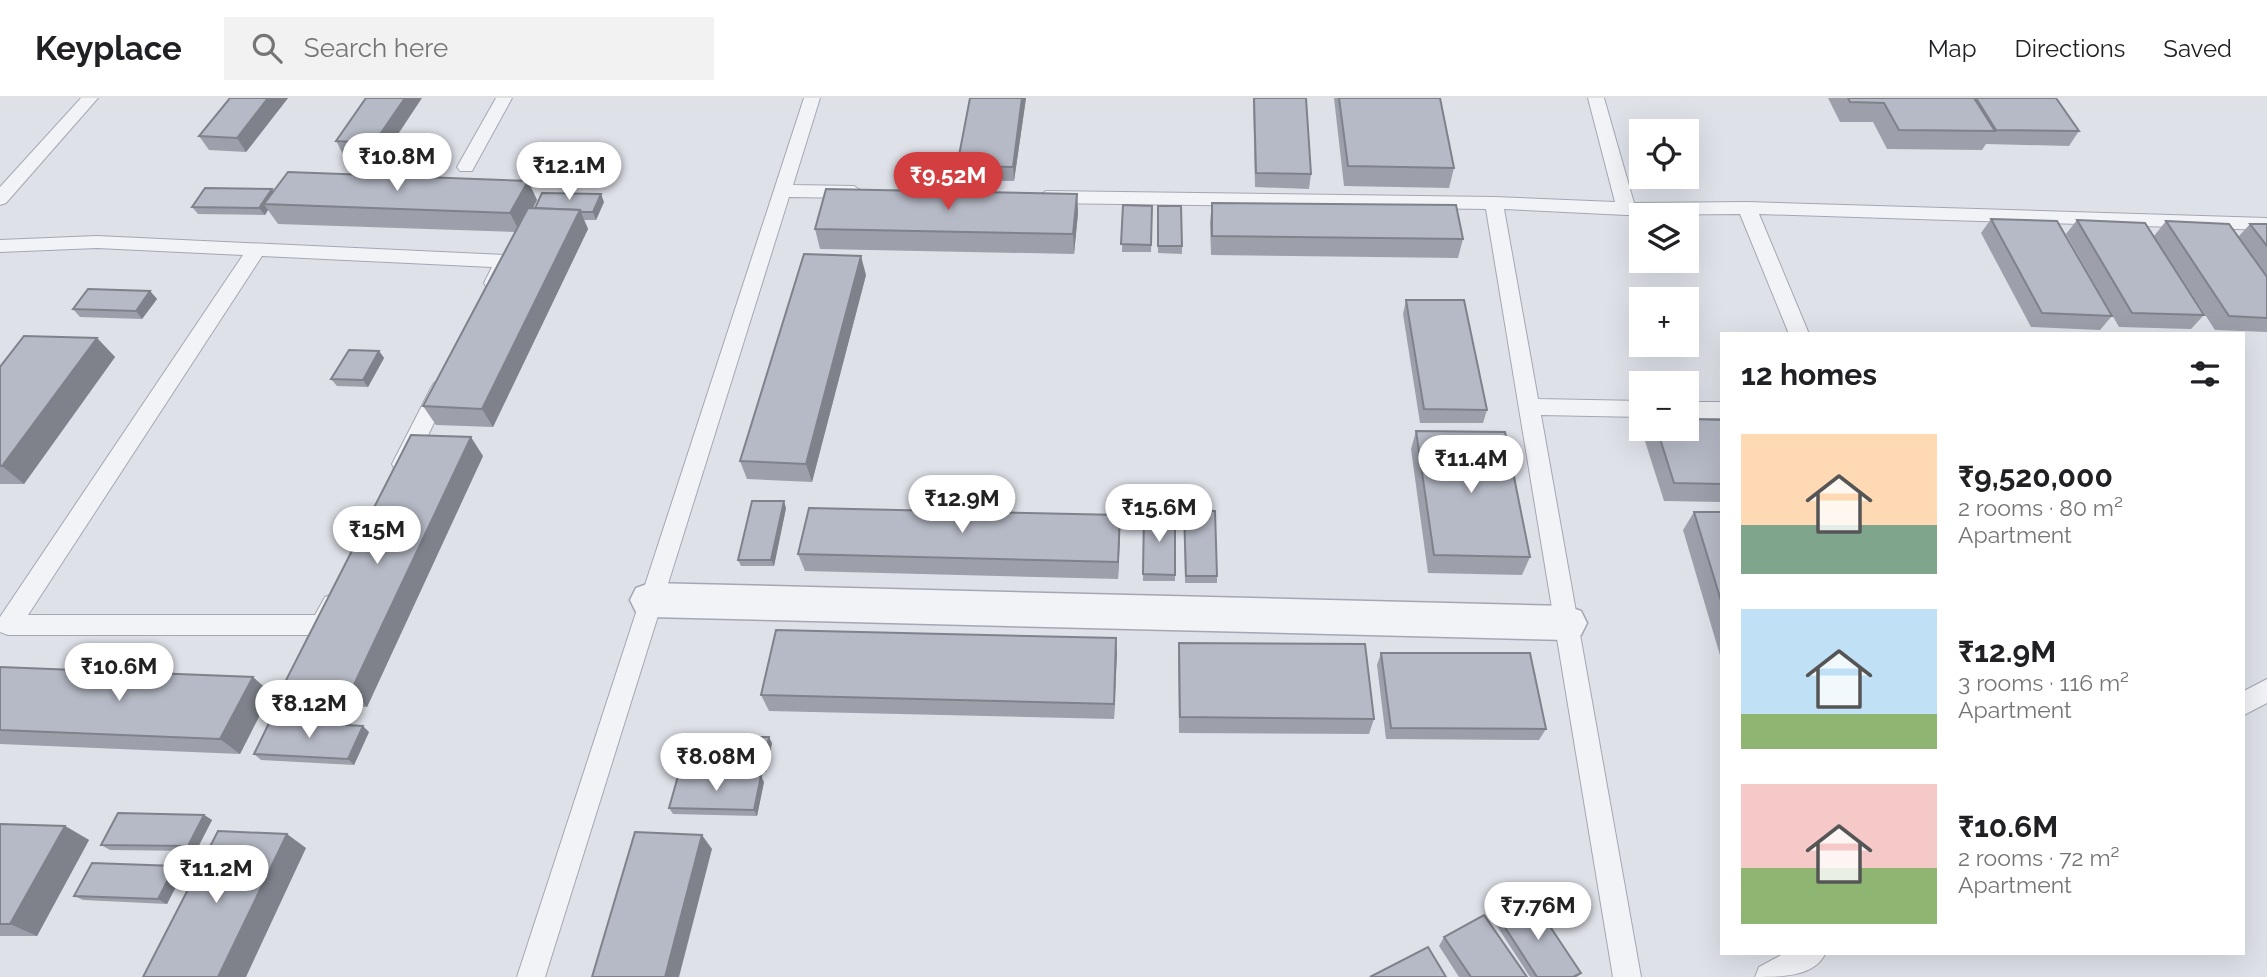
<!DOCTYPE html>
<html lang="en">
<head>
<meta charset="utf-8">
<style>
	body { margin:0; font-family:Raleway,sans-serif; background:#f2f2f2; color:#202124; height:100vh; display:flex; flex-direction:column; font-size:26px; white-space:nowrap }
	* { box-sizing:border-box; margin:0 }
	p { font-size:23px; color:#757577 }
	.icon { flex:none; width:38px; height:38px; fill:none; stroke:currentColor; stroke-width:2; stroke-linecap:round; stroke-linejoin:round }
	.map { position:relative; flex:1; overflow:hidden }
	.side { position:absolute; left:1720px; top:234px; width:525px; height:623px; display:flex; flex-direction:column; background:#fff; border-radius:0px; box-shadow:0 7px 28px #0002 }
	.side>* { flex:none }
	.tools { position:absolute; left:1629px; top:21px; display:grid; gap:14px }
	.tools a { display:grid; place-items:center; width:70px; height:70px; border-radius:0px; background:#fff; box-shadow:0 7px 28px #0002; font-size:35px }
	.price { position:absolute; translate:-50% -60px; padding:0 16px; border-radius:24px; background:#fff; color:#222; font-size:23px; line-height:46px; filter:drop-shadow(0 2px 4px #0008) }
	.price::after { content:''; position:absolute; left:50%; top:42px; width:21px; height:16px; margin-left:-10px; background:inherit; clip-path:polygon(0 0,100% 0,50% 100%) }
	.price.on { background:#d33f41; color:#fff }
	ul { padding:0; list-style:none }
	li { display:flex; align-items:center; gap:21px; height:175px; padding:0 21px }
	li span { display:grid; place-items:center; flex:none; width:196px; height:140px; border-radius:0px; color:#555 }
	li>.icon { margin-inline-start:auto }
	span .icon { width:84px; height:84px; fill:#fffc; stroke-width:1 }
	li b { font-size:30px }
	h2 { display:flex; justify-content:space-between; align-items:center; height:84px; padding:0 21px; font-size:30px }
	header { display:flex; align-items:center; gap:42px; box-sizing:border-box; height:98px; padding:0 35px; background:#fff; border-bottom:2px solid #e0e0e0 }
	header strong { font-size:33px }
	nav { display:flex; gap:38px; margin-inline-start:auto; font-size:24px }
	.search { width:490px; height:63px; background:#f2f2f2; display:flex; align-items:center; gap:18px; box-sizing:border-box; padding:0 24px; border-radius:0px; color:#757577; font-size:26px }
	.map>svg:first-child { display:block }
</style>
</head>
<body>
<header>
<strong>Keyplace</strong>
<div class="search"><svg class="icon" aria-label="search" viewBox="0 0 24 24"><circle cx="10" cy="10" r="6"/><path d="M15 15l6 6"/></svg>Search here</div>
<nav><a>Map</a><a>Directions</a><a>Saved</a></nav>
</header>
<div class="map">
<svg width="2267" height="879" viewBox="0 0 2267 879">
	<rect width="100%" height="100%" fill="#dfe1e9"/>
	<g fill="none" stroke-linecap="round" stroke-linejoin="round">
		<!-- lane casing -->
		<g stroke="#a4a7b3" stroke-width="2">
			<g id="lane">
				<polygon points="81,0 98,0 6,105 0,107 0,89"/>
				<polygon points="496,0 512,0 472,73 460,73 457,69"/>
				<polygon points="804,0 820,0 793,87 854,88 863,94 854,100 789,99 545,879 517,879"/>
				<polygon points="1588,0 1604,0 1634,105 1747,104 2267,120 2267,132 1759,116 1809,236 1789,236 1740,116 1626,117 1504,111 1538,301 1642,303 1642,319 1541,317 1641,879 1613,879 1486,111 1046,105 1037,99 1046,93 1494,99 1615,104"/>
				<polygon points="97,138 505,157 512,158 515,163 501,190 487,190 484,185 492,169 262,158 28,517 315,517 325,499 333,496 341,499 345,506 330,534 322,537 8,537 0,534 0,519 243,157 97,150 0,154 0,142"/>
				<polygon points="441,282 448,285 451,290 414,366 411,372 403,374 395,372 392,366 431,290 434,285"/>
				<rect x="1687" y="304" width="35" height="16"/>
				<polygon points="2267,581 2267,605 2244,617 2244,593"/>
				<path d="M1783,856H1825C1814,879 1780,879 1755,879L1759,869Z"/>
			</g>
		</g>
		<!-- street casing -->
		<g stroke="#a4a7b3" stroke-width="3">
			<polygon id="street" points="650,485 1567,508 1581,513 1587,525 1581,537 1567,542 650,519 636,514 630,502 636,490"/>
		</g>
		<!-- lane -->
		<use href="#lane" fill="#f2f3f7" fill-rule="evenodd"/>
		<!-- street -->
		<use href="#street" fill="#f2f3f7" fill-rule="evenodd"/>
	</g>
	<!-- wall -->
	<g fill="#9da0aa">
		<polygon points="230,0 288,0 246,54 209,52 199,38"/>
		<polygon points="366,0 383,59 344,58 336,43"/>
		<polygon points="1026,0 1014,83 959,82 957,68"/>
		<polygon points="1253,0 1306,0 1311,76 1309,91 1255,89"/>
		<polygon points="1334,0 1440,0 1454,70 1449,90 1344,88"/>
		<polygon points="1828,0 2056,0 2079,33 2069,48 1986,46 1982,52 1887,51 1873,24 1840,24"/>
		<polygon points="528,83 537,102 533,110 604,104 596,122 584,122 588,131 493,329 436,327 423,308 515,134 278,126 268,112 265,117 198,116 192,109 274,93"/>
		<polygon points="1077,96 1078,115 1074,156 820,151 815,131"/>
		<polygon points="1212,105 1463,141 1458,160 1211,157 1210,124"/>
		<polygon points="1123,107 1152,108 1151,154 1122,154"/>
		<polygon points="1158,108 1182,148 1182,156 1158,155"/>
		<polygon points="1991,121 2112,218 2100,232 2031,229 1981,135"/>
		<polygon points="2077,122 2204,217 2191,231 2119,229 2066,136"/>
		<polygon points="2166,123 2239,138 2250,126 2267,126 2267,234 2215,232 2154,138"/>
		<polygon points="866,177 812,384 747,381 740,363"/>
		<polygon points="150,193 157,201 142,221 80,219 73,211"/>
		<polygon points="1406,202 1487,312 1483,325 1420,325 1403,216"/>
		<polygon points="97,240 115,259 24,386 0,386 0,269"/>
		<polygon points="379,253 384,260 368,289 337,288 331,281"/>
		<polygon points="1722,322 1722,404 1664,403 1644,340 1649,331 1687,331"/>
		<polygon points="1416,333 1530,459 1522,477 1428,475 1411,351"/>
		<polygon points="483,358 367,609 300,606 282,590"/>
		<polygon points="786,410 774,468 741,468 738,462"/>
		<polygon points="1184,413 1217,478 1217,485 1185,485"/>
		<polygon points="1694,414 1722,414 1722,564 1683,432"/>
		<polygon points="1144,415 1175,416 1175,483 1143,483"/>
		<polygon points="1120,435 1118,481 805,473 798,456"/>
		<polygon points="1116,540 1114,621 769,613 761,597"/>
		<polygon points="1179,545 1374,621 1369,636 1179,635 1178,561"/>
		<polygon points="1381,555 1546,631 1539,642 1386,641 1377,567"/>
		<polygon points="0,569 253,579 271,595 240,656 0,646"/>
		<polygon points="369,634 354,667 261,662 254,656"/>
		<polygon points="772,645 766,674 686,674 682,668"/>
		<polygon points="764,684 757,718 673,716 669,710"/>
		<polygon points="204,717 212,722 196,753 110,752 101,747"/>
		<polygon points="0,726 65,728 89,742 37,838 0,838"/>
		<polygon points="175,768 184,773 167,806 83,802 74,798"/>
		<polygon points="1497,817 1581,875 1577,879 1530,879 1493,822"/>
		<polygon points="1444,839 1527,879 1459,879 1439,848"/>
	</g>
	<!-- shaded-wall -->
	<g fill="#7f828b">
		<polygon points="268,0 288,0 246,54 237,40"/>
		<polygon points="405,0 422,0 383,59 374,45"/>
		<polygon points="1022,0 1026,0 1014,83 1013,69"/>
		<polygon points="528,83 537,102 520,135 510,115"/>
		<polygon points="272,91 277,98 264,106 268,112 265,117 259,110"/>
		<polygon points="601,96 604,104 596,122 593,114"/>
		<polygon points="1077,96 1078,115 1074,156 1073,136"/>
		<polygon points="580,112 588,131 493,329 482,311"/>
		<polygon points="861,158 866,177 812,384 806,366"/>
		<polygon points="150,193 157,201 142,221 136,213"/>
		<polygon points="97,240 115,259 24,386 2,368"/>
		<polygon points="379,253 384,260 368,289 363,282"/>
		<polygon points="471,339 483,358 367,609 351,593"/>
		<polygon points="784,403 786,410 774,468 771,462"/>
		<polygon points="1120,417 1120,435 1118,481 1118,464"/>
		<polygon points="1116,540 1117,556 1114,621 1114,606"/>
		<polygon points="253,579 271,595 240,656 220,641"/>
		<polygon points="363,628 369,634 354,667 348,661"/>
		<polygon points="769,639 772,645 766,674 763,668"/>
		<polygon points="761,678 764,684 757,718 754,712"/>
		<polygon points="204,717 212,722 196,753 188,748"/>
		<polygon points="65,728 89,742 37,838 10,826"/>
		<polygon points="287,736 306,750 246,879 218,879"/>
		<polygon points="702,737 712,751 679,879 665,879"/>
		<polygon points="175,768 184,773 167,806 158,801"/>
	</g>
	<!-- building -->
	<g fill="#b6bac6" stroke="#7f828b" stroke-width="2">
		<polygon points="230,0 268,0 237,40 199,38"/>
		<polygon points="366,0 405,0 374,45 336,43"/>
		<polygon points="970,0 1022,0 1013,69 957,68"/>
		<polygon points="1254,0 1306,0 1311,76 1256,75"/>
		<polygon points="1339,0 1440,0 1454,70 1348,68"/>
		<polygon points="1848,0 1974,0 1995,33 1899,32 1884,5 1850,4"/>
		<polygon points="1976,0 2056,0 2079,33 1996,32"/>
		<polygon points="288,74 528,83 510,115 264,106"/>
		<polygon points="205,90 272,91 259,110 192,109"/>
		<polygon points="826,91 1077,96 1073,136 815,131"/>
		<polygon points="542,95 601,96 593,114 581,114 580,112 535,110"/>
		<polygon points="1212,105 1456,107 1463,141 1212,138"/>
		<polygon points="1123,107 1152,108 1151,147 1121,146"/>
		<polygon points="1158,108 1181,108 1182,148 1158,148"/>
		<polygon points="528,110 580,112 482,311 423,308"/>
		<polygon points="1991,121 2057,123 2112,218 2042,215"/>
		<polygon points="2077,122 2145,125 2204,217 2132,215"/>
		<polygon points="2166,123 2229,126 2267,179 2267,220 2229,218"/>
		<polygon points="2250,126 2267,126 2267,148"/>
		<polygon points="804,156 861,158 806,366 740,363"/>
		<polygon points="88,191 150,193 136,213 73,211"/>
		<polygon points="1406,202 1464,202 1487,312 1424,311"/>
		<polygon points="24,238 97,240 2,368 0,368 0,269"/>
		<polygon points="349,252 379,253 363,282 331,281"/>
		<polygon points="1687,321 1722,322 1722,386 1674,385 1657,331 1687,331"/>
		<polygon points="1416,333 1505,334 1530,459 1434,457"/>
		<polygon points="411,337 471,339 351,593 282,590"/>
		<polygon points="752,403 784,403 771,462 738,462"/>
		<polygon points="809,410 1120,417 1118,464 798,456"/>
		<polygon points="1184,413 1215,413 1217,478 1186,478"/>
		<polygon points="1694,414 1722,414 1722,506"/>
		<polygon points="1144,415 1175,416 1175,477 1143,476"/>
		<polygon points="776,532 1116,540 1114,606 761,597"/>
		<polygon points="1179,545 1365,546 1374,621 1180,619"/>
		<polygon points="1381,555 1530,555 1546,631 1391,630"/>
		<polygon points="0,569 253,579 220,641 0,632"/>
		<polygon points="270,623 363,628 348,661 254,656"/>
		<polygon points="688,639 769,639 763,668 682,668"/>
		<polygon points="678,678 761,678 754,712 669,710"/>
		<polygon points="118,715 204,717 188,748 101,747"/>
		<polygon points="0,726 65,728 10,826 0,826"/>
		<polygon points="218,733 287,736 218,879 143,879"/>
		<polygon points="635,734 702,737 665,879 592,879"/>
		<polygon points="92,765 175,768 158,801 74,798"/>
		<polygon points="1531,800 1581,875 1573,879 1537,879 1497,817"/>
		<polygon points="1484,817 1527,879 1471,879 1444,839"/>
		<polygon points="1428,849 1446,879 1370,879"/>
	</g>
</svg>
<div class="tools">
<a><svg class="icon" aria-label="locate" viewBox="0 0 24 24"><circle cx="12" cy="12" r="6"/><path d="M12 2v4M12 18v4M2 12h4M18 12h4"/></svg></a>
<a><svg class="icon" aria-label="layers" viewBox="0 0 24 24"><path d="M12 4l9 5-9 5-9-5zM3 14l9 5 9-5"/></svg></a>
<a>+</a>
<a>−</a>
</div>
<b class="price" style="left:397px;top:95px">₹10.8M</b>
<b class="price" style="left:569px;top:104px">₹12.1M</b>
<b class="price on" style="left:948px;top:114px">₹9.52M</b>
<b class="price" style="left:1471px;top:397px">₹11.4M</b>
<b class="price" style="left:962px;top:437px">₹12.9M</b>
<b class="price" style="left:1159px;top:446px">₹15.6M</b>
<b class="price" style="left:377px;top:468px">₹15M</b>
<b class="price" style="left:119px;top:605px">₹10.6M</b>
<b class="price" style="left:309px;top:642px">₹8.12M</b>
<b class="price" style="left:716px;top:695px">₹8.08M</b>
<b class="price" style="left:216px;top:807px">₹11.2M</b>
<b class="price" style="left:1538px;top:844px">₹7.76M</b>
<section class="side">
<h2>12 homes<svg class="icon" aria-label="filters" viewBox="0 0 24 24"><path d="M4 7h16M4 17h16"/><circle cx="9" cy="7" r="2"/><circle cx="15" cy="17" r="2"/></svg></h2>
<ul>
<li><span style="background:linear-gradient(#ffd9b3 65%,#7fa58c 0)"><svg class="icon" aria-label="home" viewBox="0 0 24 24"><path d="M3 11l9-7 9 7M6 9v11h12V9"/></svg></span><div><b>₹9,520,000</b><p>2 rooms · 80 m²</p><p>Apartment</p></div></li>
<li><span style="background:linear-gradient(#bfe0f5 75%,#8fb573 0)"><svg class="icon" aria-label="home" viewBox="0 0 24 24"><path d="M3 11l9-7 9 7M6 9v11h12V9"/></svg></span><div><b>₹12.9M</b><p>3 rooms · 116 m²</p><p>Apartment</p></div></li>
<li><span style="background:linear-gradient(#f6c9c9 60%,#8fb573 0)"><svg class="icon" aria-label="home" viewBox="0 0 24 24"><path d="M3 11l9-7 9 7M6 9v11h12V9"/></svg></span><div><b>₹10.6M</b><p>2 rooms · 72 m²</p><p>Apartment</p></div></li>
</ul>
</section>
</div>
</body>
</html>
